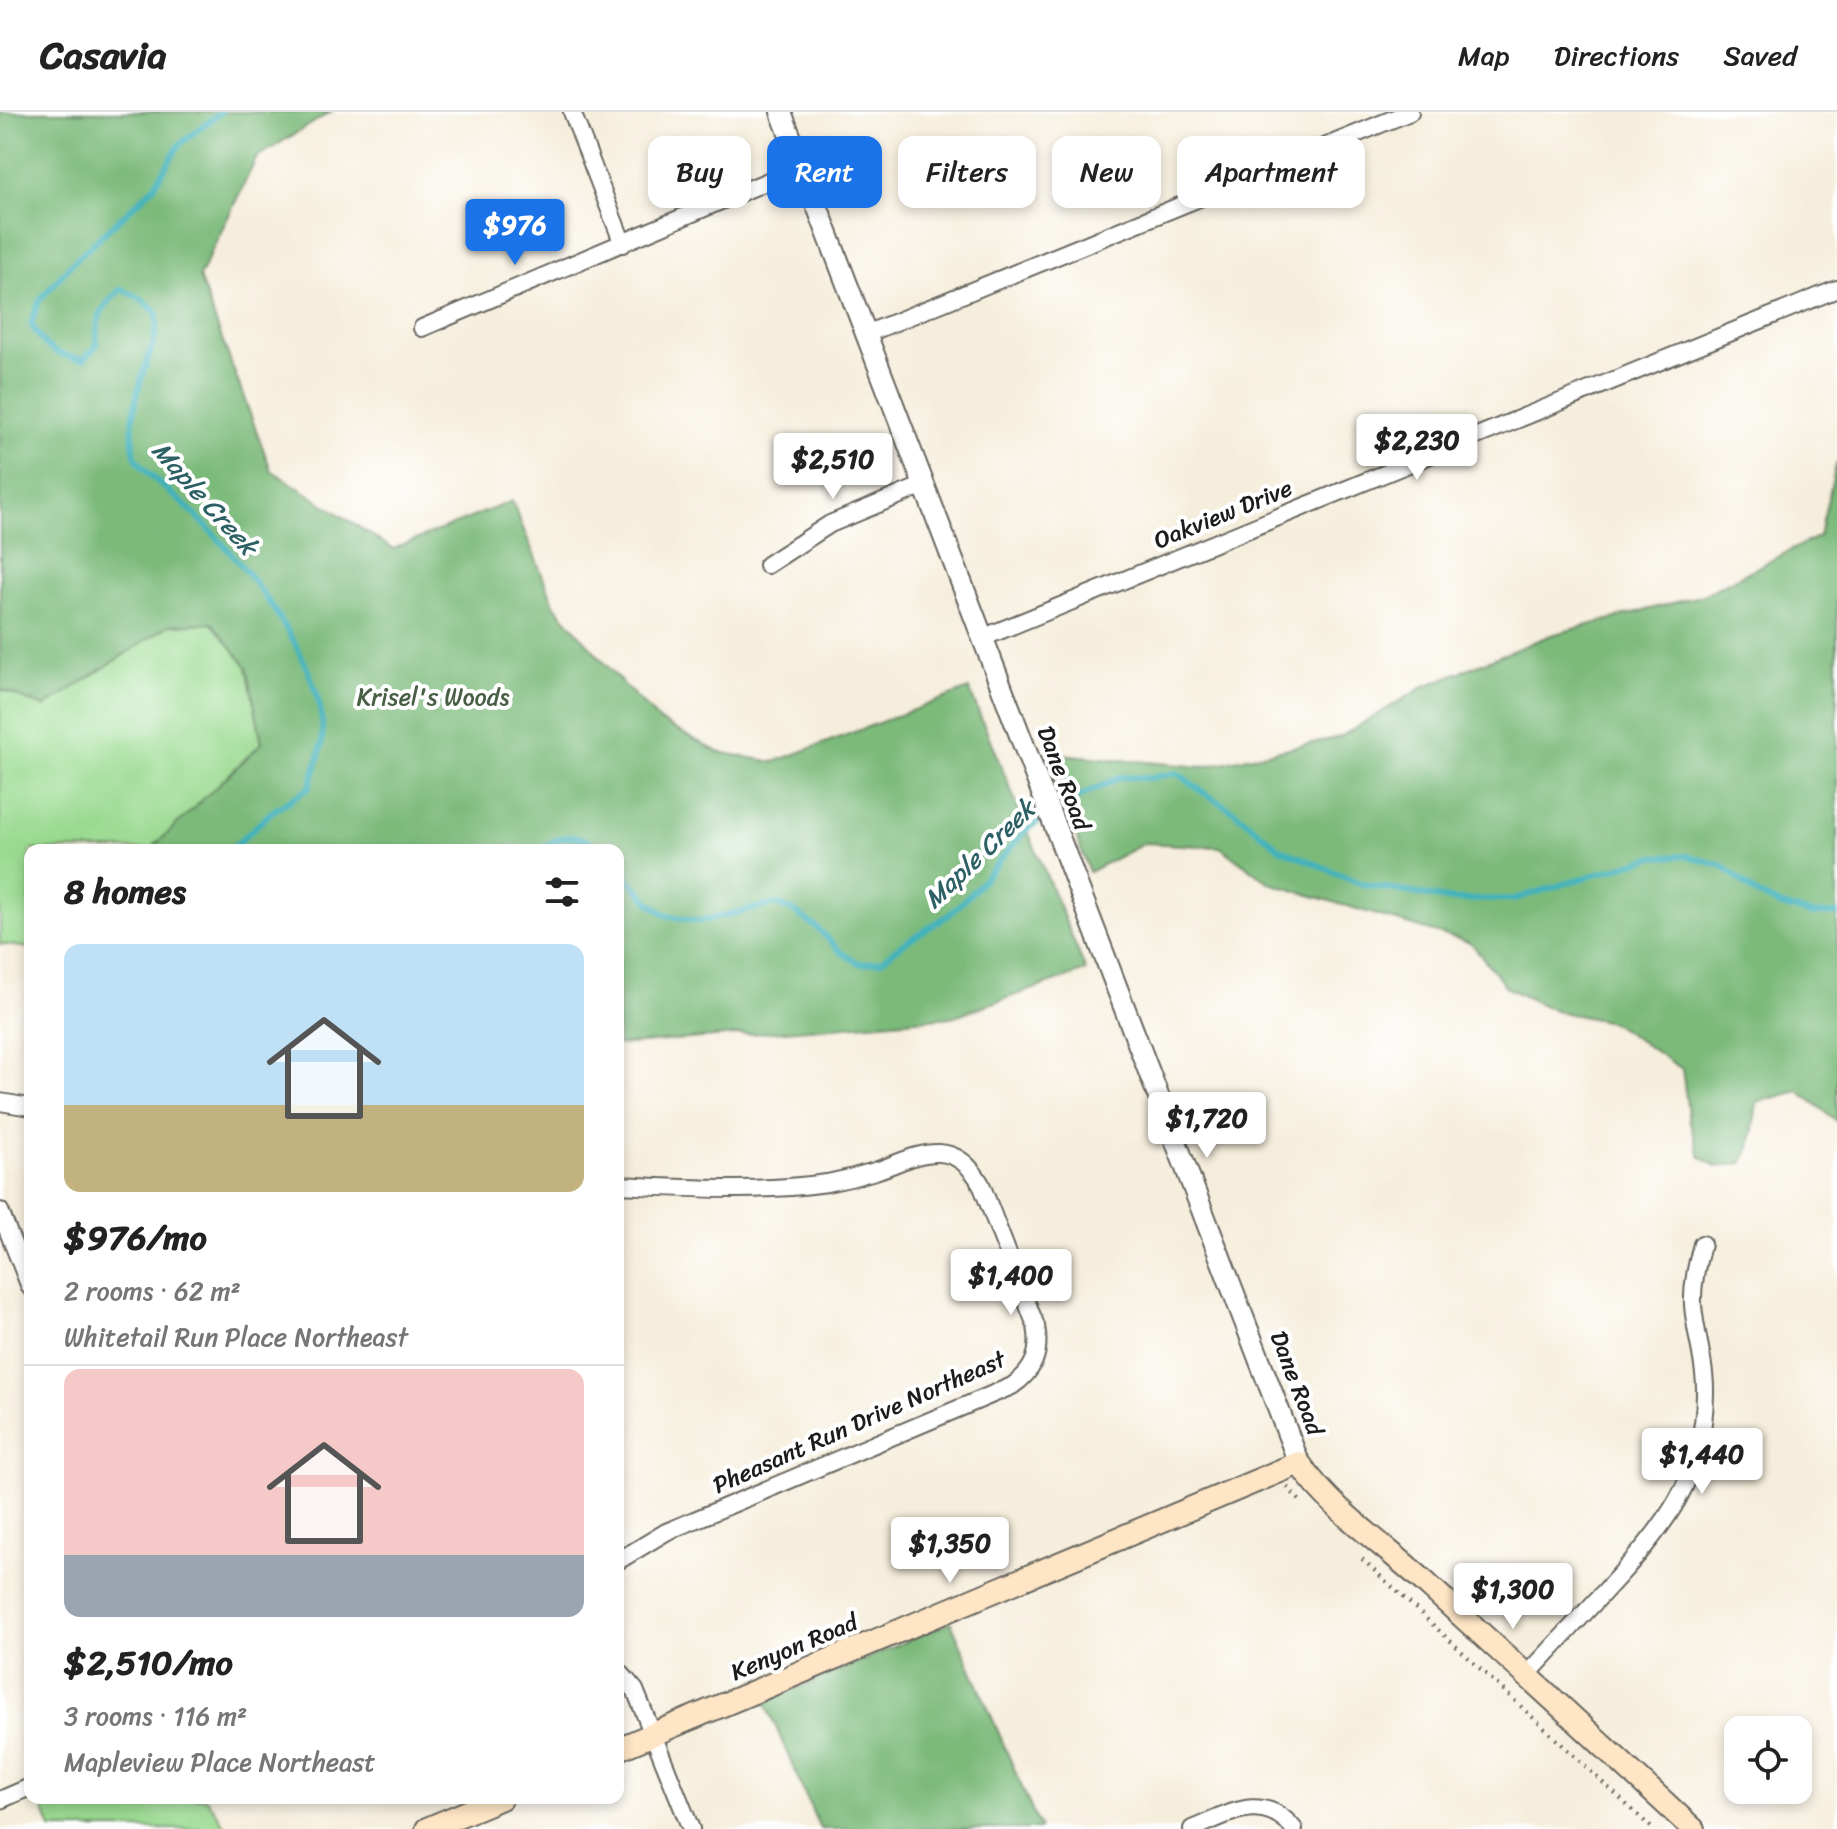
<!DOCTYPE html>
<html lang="en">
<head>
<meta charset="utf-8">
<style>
	body { margin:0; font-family:Sriracha,sans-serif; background:#f6f6f6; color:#222; height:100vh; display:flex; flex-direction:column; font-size:30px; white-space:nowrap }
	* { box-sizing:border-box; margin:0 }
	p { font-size:26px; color:#767676 }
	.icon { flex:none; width:44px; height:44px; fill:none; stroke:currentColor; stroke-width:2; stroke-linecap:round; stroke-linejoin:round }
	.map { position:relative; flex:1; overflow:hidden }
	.drawer { position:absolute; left:24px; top:732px; width:600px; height:960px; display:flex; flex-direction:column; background:#fff; border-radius:16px; box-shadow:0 4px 12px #0003 }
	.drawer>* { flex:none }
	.banner { position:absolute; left:648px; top:24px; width:760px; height:72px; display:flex; gap:16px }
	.buttons { position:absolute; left:1724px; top:1604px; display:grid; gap:16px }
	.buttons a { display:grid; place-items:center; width:88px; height:88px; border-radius:16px; background:#fff; box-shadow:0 4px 12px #0003; font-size:40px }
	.price { position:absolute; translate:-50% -68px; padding:0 18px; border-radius:8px; background:#fff; color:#222; font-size:26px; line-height:52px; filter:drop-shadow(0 2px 4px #0008) }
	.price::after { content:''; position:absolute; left:50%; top:48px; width:24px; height:18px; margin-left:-12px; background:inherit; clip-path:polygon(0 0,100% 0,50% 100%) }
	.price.current { background:#1a73e8; color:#fff }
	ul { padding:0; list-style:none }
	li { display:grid; align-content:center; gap:16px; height:424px; padding:0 40px }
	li+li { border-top:2px solid #e0e0e0 }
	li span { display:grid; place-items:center; height:248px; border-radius:16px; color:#555 }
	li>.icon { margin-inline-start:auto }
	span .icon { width:144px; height:144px; fill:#fffc; stroke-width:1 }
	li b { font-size:34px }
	h2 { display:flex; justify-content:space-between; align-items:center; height:96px; padding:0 40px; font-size:34px }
	.tag { padding:0 28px; border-radius:16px; background:#fff; box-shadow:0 4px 12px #0003; font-size:28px; line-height:72px }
	.tag.current { background:#1a73e8; color:#fff }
	header { display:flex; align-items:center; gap:48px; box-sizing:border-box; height:112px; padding:0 40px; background:#fff; border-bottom:2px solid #e0e0e0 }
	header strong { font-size:38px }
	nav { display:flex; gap:44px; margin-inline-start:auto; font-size:28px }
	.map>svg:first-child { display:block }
</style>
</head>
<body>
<header>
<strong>Casavia</strong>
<nav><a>Map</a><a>Directions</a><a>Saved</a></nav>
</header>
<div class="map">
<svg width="1837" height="1717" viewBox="0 0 1837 1717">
	<rect width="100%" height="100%" fill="#fff"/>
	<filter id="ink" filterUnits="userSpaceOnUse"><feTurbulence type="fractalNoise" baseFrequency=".0125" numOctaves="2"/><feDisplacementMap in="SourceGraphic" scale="16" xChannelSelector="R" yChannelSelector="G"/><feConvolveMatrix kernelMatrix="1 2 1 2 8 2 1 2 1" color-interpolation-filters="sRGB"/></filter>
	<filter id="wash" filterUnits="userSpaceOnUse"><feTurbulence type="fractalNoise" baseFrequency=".006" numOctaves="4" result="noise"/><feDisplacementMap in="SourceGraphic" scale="32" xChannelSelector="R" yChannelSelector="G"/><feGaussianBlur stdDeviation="1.8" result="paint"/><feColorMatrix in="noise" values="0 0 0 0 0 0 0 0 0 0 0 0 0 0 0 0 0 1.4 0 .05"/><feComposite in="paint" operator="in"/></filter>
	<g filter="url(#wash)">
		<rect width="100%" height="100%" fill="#f6eedc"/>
		<!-- green -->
		<g fill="#9ada90" stroke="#5b7b56" stroke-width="2">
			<polygon points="212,511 247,554 262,631 152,737 30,738 30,836 0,832 0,577 44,595 169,513"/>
			<polygon points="51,1686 206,1686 227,1717 51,1717 41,1690"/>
		</g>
		<!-- forest -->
		<g fill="#7bba7a" stroke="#4c6b4b" stroke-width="2">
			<polygon points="0,0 331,0 257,45 199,165 271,358 393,437 512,389 555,494 622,571 660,609 718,640 774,650 969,577 1086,859 952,905 618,933 618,738 150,738 262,631 247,555 212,511 169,513 44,595 0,577"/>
			<polygon points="1837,349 1837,1009 1799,979 1757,990 1750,1036 1742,1051 1717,1055 1700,1044 1689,1008 1682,957 1611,910 1555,899 1507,876 1471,831 1270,771 1220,735 1145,731 1089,760 1047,641 1203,655 1340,625 1425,574 1551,523 1703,483 1819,424"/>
			<polygon points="951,1510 1040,1717 820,1717 765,1590"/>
		</g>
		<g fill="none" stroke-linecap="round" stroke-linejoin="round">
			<!-- stream -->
			<g stroke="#42b2bc" stroke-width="6">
				<path d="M221,0L180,32L153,76L72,151L39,189L31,212C45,237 55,244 84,247L97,233C96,203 100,197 121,177L140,186L157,201C159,224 148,243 142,265C135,288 129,319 135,343C139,358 178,386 190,398C241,447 330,554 322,630C320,645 314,661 309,676L273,699L230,738"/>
				<path d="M540,738C561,721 580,719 600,738"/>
				<polyline points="618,754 651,792 666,803 700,809 775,792 792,798 816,815 842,841 861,852 881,849 901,833 949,803 975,777 1026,718 1063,692 1121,665 1150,666 1177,661 1204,681 1234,699 1279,736 1362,772 1452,788 1515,787 1653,745 1688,744 1723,754 1755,781 1782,794 1810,802 1837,802"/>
			</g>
		</g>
	</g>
	<g filter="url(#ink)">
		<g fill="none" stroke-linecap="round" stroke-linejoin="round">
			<!-- minor casing -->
			<g stroke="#68665f" stroke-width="20">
				<g id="minor">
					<polyline points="572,0 623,132"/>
					<polyline points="422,216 801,55"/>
					<polyline points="866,222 1410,0"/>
					<polyline points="767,453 830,412 924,373"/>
					<polyline points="982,526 1837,177"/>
					<polyline points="0,990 30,995"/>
					<path d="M618,1073C688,1076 757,1081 827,1071C843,1068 859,1064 875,1059C895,1053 917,1040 939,1041C959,1042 972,1056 981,1072L1036,1214C1041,1241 1034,1259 1012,1274L666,1420L618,1449"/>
					<polyline points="0,1099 30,1175"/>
					<polyline points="618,1558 635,1578 691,1717"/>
					<path d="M1527,1563C1553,1535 1580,1506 1606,1478C1663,1416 1706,1367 1705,1277C1705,1248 1695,1221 1693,1193C1692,1172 1697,1152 1702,1132"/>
					<polyline points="0,1688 30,1675"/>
					<path d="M1192,1717C1229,1702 1263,1679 1294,1717"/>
				</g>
			</g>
			<!-- tertiary casing -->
			<g stroke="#68665f" stroke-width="24">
				<polyline id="tertiary" points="781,0 1299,1351"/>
			</g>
			<!-- secondary casing -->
			<g stroke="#68665f" stroke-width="26">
				<g id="secondary">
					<path d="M618,1637L1299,1351C1332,1399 1386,1434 1428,1473C1517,1554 1605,1635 1693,1717"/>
					<polyline points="427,1717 501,1686"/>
				</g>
			</g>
			<!-- path -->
			<g stroke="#68665f" stroke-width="4" stroke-dasharray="2 6" stroke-linecap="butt">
				<polyline points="1287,1375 1303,1392"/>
				<polyline points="1362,1447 1653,1717"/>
			</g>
			<!-- minor -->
			<use href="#minor" stroke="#fff" stroke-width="16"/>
			<!-- tertiary -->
			<use href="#tertiary" stroke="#fff" stroke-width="20"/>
			<!-- secondary -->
			<use href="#secondary" stroke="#fde5c5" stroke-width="22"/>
		</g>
	</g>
	<g text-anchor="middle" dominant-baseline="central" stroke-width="8" stroke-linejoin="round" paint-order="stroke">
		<!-- street labels -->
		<g font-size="24" fill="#1c1c1c" stroke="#fff">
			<text transform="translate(1223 402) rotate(-22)">Oakview Drive</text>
			<text transform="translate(1064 666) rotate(69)">Dane Road</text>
			<text transform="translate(1297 1271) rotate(69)">Dane Road</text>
			<text transform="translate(859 1310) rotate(-24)">Pheasant Run Drive Northeast</text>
			<text transform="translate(794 1535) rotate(-23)">Kenyon Road</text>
		</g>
		<!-- park labels -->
		<g font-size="24" fill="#485e45" stroke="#fff">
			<text x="433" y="585">Krisel's Woods</text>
		</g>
		<!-- water labels -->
		<g font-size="26" font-style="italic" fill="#2d6064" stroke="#fff">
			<text transform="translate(205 386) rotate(48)">Maple Creek</text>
			<text transform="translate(979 742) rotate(-44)">Maple Creek</text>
		</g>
	</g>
</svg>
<div class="buttons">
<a><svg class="icon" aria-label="locate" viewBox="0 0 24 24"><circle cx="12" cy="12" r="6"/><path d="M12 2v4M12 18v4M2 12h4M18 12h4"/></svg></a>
</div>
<b class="price current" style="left:515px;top:155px">$976</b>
<b class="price" style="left:1417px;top:370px">$2,230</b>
<b class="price" style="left:833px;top:389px">$2,510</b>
<b class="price" style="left:1207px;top:1048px">$1,720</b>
<b class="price" style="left:1011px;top:1205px">$1,400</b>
<b class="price" style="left:1702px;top:1384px">$1,440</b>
<b class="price" style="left:950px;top:1473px">$1,350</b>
<b class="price" style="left:1513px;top:1519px">$1,300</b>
<div class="banner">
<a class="tag">Buy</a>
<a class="tag current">Rent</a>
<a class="tag">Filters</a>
<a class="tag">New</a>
<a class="tag">Apartment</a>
</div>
<section class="drawer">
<h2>8 homes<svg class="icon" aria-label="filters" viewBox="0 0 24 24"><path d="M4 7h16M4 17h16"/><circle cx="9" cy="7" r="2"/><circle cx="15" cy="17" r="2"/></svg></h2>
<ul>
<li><span style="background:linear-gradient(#bfe0f5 65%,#c2b280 0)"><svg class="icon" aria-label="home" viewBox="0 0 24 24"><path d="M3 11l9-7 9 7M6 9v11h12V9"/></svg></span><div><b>$976/mo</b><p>2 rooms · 62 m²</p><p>Whitetail Run Place Northeast</p></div></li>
<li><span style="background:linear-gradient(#f6c9c9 75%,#9aa5b1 0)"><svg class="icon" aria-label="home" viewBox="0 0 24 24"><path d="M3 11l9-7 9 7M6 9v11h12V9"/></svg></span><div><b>$2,510/mo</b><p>3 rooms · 116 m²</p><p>Mapleview Place Northeast</p></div></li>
</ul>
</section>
</div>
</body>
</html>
